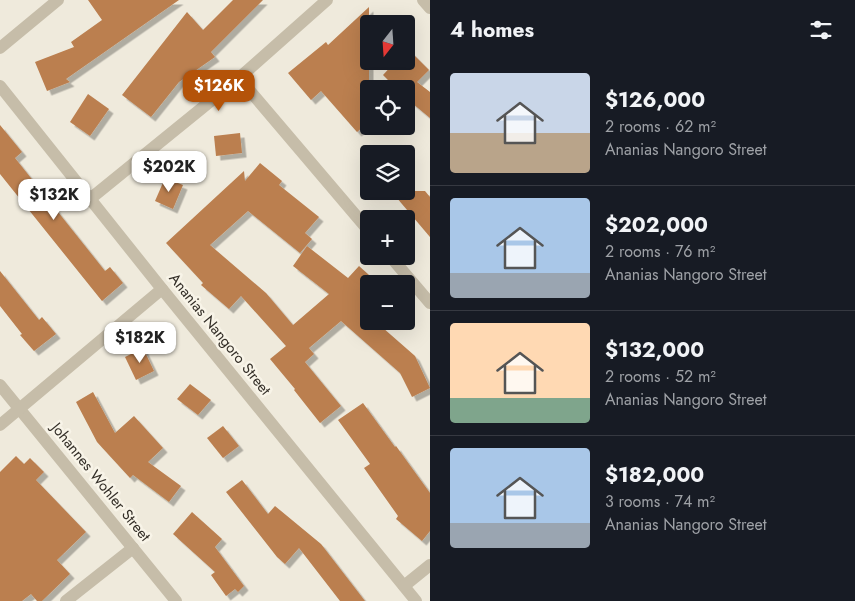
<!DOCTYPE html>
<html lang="en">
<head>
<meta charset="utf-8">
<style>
	body { margin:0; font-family:Jost,sans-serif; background:#242831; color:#f1f3f6; height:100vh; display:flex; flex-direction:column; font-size:19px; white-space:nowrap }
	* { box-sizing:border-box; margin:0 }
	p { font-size:16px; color:#9ea1a6 }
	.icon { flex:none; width:28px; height:28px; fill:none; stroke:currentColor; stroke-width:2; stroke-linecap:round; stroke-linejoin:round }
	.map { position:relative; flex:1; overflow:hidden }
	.sheet { display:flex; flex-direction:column; background:#171b24; width:425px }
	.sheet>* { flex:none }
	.needle { width:32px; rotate:197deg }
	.buttons { position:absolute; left:360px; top:15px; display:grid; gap:10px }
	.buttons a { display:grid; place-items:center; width:55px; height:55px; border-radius:5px; background:#171b24; box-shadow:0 5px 20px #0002; font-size:25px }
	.price { position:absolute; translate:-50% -42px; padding:0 11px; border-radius:10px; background:#fff; color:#222; font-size:16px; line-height:32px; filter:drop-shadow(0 1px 2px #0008) }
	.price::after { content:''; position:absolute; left:50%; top:30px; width:15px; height:11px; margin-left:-8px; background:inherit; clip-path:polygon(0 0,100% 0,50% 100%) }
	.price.current { background:#b45309; color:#fff }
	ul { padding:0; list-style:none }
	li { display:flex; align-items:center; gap:15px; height:125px; padding:0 20px }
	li+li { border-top:1px solid #363941 }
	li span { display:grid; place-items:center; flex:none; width:140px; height:100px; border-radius:5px; color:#555 }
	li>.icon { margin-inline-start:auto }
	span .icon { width:60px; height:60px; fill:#fffc; stroke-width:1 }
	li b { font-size:21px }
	h2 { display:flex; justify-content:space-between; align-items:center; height:60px; padding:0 20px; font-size:21px }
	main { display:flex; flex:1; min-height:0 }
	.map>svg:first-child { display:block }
</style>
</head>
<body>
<main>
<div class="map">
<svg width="430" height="601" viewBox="0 0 430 601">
	<defs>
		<filter id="shadow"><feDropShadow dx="4.5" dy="4.5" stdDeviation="0" flood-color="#0004"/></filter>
	</defs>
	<rect width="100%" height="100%" fill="#efeadc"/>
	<!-- building -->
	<g fill="#bb7f4f" filter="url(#shadow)">
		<polygon points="88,0 179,0 66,79 70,82 47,91 35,62 74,47 71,42 102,20"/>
		<polygon points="233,0 263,0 211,52 215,57 179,82 151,117 122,95 187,12 203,30"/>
		<polygon points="369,7 369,122 357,132 321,91 311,100 288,73 326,42 328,45"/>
		<polygon points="406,47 429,70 417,82 430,92 430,118 406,98 406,89 397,89 383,75 396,61 406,61"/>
		<polygon points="88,94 109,109 90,136 70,122"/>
		<polygon points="0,125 22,152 15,158 105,271 110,267 123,283 102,301 0,174"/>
		<polygon points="240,133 242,153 216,156 214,136"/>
		<polygon points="260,163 282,181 279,185 319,217 305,233 312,239 300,253 248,211 210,245 266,293 293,325 329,294 293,266 307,246 348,278 359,266 369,275 369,321 375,321 415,356 430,388 412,397 400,373 341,321 309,348 314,354 305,362 341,406 320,423 294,390 295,389 270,359 286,346 241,296 229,309 201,285 203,283 166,243 244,171 245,181"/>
		<polygon points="165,178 183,185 173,209 155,201"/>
		<polygon points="391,191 425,191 430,197 430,237"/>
		<polygon points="0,271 39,320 42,317 56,334 34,351 20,335 22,334 0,306"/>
		<polygon points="143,348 154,371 136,380 125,357"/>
		<polygon points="190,384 211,400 198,415 177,399"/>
		<polygon points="93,392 115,433 134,416 163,448 148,462 181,486 169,502 133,475 130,478 97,442 76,402"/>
		<polygon points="363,403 395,447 396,446 430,493 430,531 422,541 396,519 398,516 364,468 370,464 338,420"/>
		<polygon points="223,426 239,446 223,458 207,438"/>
		<polygon points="16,456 24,464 30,458 44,472 36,480 86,532 57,560 70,574 42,601 37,601 31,594 22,601 0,601 0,472"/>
		<polygon points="242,480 268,514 275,506 321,544 365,601 340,601 299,548 285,564 277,557 226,492"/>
		<polygon points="192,512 222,539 215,547 244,586 238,592 235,589 226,596 211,575 215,572 173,534"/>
	</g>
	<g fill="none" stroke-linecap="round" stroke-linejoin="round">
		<!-- minor -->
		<g stroke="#c6bda9" stroke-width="12">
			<polyline points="423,0 430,8"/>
			<polyline points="0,48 58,0"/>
			<polyline points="239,78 369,231"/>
			<polyline points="0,86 162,289 416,601"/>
			<polyline points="90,199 239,78 327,0"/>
			<polyline points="390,256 430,303"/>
			<polyline points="0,385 176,601"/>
			<polyline points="0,425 162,289"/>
			<polyline points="404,586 430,565"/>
			<polyline points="66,601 133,548"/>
		</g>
	</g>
	<g text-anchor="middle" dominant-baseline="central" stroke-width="5" stroke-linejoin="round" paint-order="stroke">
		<!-- street labels -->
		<g font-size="15" fill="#342f28" stroke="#f8f4e8">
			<text transform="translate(220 334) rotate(51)">Ananias Nangoro Street</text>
			<text transform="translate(101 482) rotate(51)">Johannes Wohler Street</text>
		</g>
	</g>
</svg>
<div class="buttons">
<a><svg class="needle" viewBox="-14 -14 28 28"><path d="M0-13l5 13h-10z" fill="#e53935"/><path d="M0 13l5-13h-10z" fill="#9ea1a6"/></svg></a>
<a><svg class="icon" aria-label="locate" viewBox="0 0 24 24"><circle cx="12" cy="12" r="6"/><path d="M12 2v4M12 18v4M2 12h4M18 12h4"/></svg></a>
<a><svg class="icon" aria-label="layers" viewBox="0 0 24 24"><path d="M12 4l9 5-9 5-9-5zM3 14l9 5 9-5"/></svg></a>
<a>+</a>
<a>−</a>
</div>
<b class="price current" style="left:219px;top:112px">$126K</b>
<b class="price" style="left:169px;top:193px">$202K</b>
<b class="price" style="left:54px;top:221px">$132K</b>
<b class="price" style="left:140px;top:364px">$182K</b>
</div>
<section class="sheet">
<h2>4 homes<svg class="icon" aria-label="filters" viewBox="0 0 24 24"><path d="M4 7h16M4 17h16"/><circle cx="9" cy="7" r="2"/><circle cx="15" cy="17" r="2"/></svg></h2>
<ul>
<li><span style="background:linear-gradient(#c9d6e8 60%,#b9a48a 0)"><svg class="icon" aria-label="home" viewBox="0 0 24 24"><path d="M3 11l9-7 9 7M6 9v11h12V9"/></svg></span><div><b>$126,000</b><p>2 rooms · 62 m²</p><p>Ananias Nangoro Street</p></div></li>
<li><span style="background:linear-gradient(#a9c7e8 75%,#9aa5b1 0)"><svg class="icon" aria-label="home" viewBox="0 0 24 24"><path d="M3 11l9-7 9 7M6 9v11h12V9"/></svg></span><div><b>$202,000</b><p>2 rooms · 76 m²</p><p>Ananias Nangoro Street</p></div></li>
<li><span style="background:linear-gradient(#ffd9b3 75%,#7fa58c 0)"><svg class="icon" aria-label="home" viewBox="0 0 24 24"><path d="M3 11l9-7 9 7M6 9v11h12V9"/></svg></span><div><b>$132,000</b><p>2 rooms · 52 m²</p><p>Ananias Nangoro Street</p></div></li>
<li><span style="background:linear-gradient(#a9c7e8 75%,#9aa5b1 0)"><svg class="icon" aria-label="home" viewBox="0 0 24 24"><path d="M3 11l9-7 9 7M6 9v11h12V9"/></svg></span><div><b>$182,000</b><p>3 rooms · 74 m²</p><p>Ananias Nangoro Street</p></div></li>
</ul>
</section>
</main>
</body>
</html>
